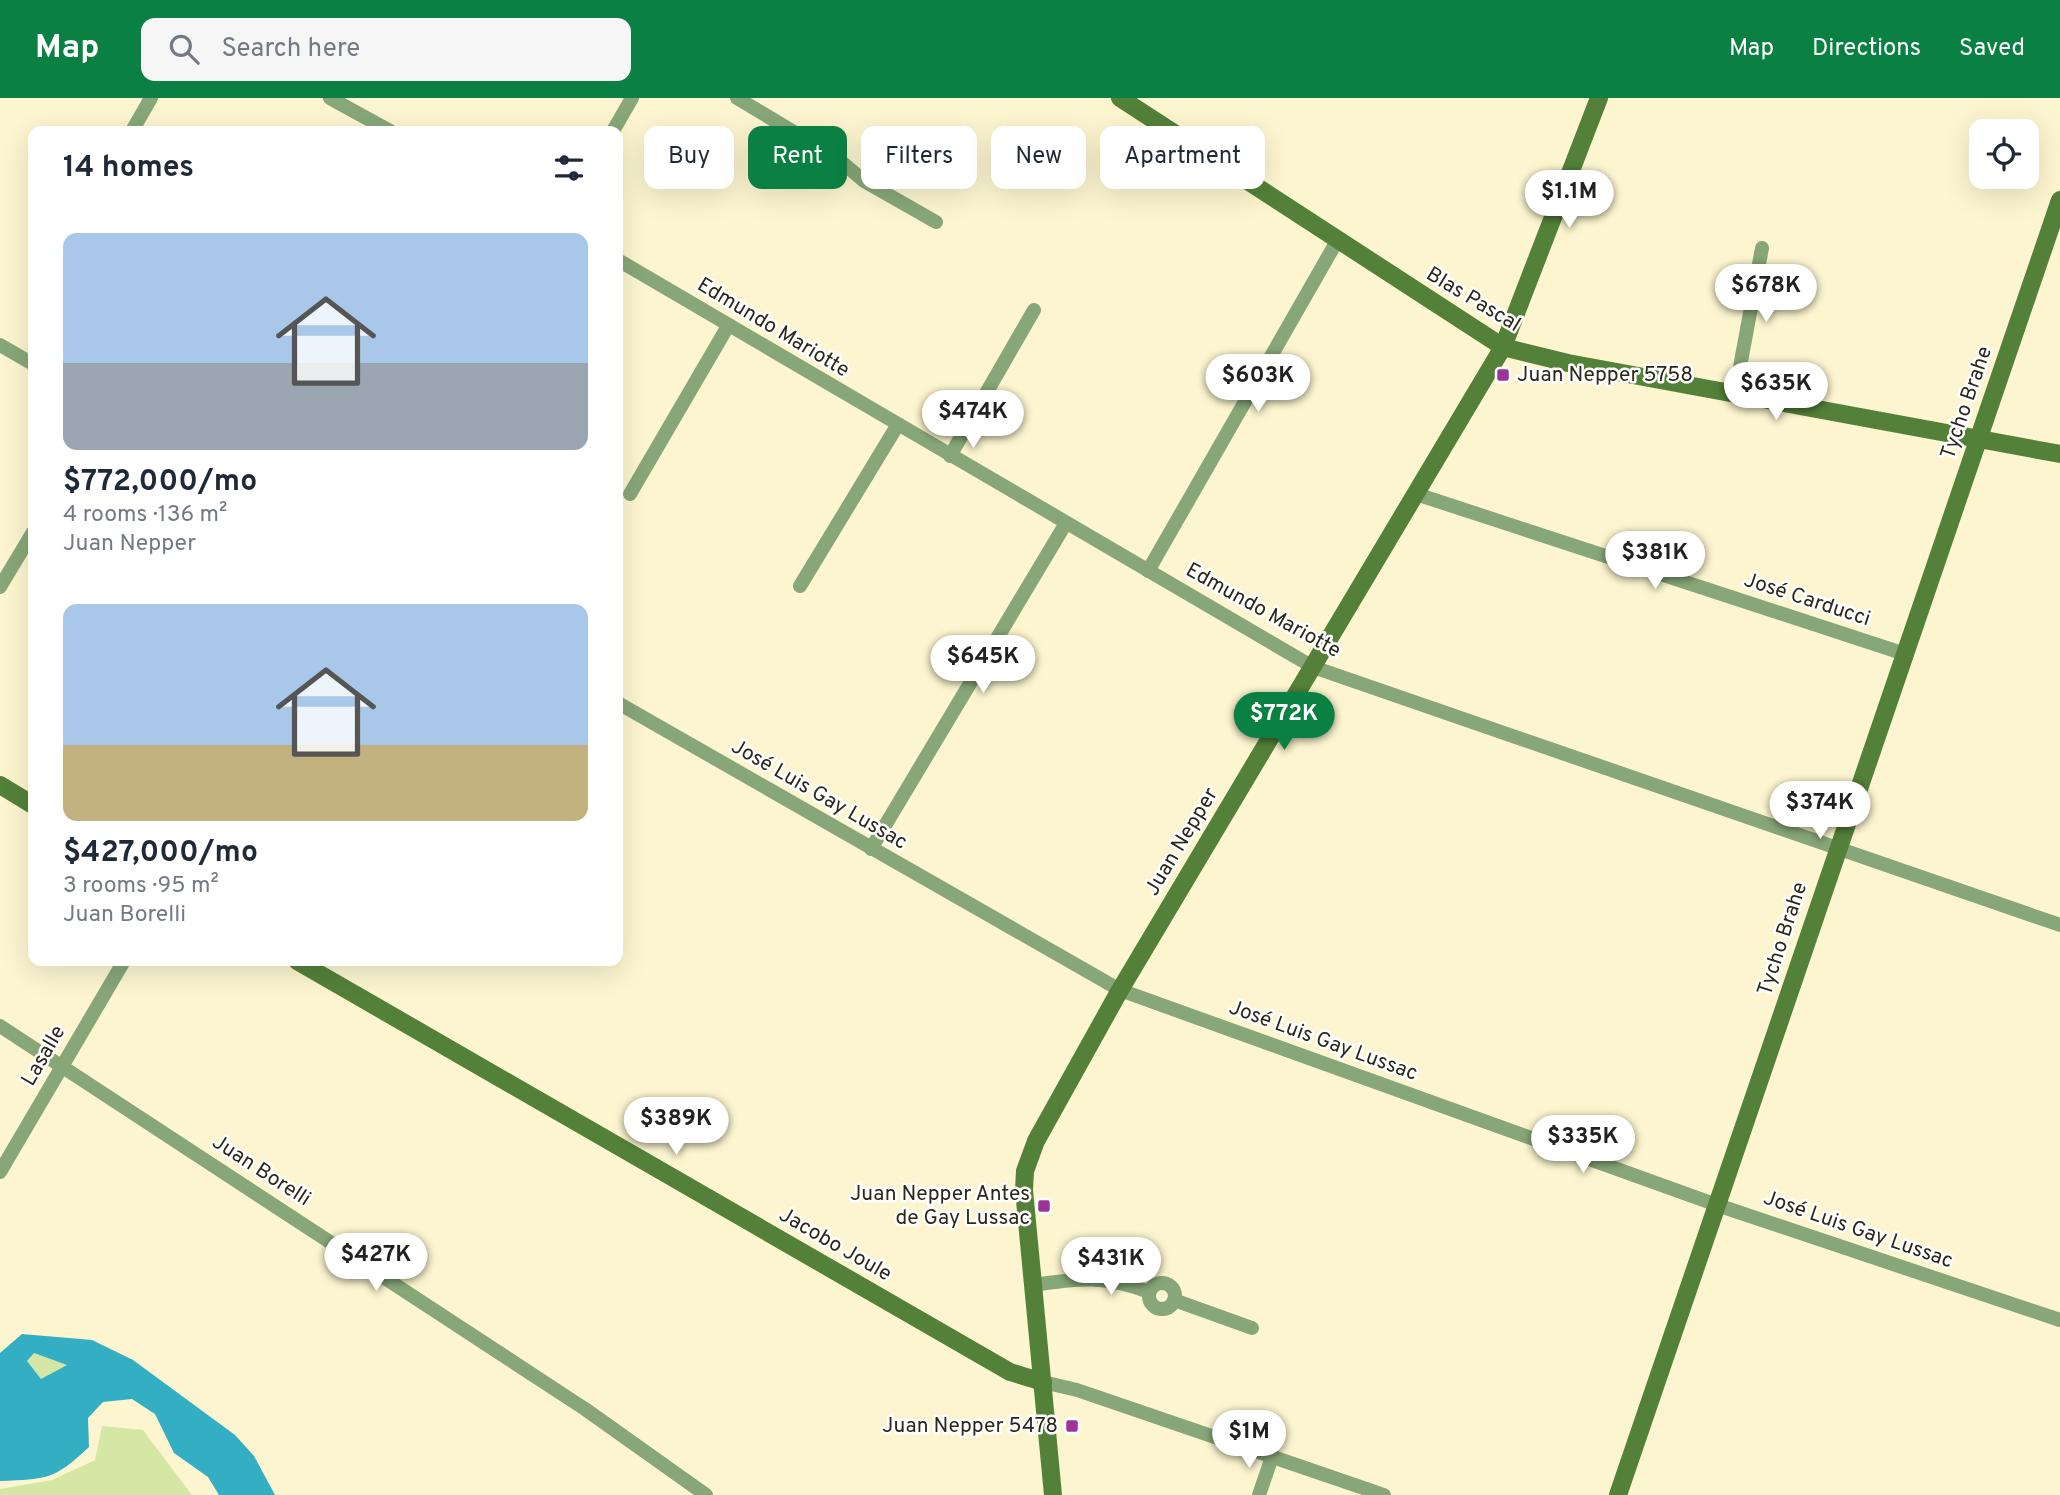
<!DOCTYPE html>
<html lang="en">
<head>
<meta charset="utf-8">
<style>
	body { margin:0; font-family:Overpass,sans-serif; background:#f6f6f7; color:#1f2937; height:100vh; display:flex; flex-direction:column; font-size:26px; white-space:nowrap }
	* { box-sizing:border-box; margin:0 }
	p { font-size:23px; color:#747a83 }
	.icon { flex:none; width:38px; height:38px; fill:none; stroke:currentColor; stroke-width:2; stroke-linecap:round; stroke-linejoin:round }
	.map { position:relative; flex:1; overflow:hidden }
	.side { position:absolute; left:28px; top:28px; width:595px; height:840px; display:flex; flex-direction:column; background:#fff; border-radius:14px; box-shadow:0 7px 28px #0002 }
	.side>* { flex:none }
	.hud { position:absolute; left:644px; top:28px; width:665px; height:63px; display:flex; gap:14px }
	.controls { position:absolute; left:1969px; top:21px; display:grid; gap:14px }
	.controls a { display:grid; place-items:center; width:70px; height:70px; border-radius:14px; background:#fff; box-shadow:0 7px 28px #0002; font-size:35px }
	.price { position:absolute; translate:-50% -60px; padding:0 16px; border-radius:24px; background:#fff; color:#222; font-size:23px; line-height:46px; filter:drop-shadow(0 2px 4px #0008) }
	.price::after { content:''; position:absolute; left:50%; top:42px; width:21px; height:16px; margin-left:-10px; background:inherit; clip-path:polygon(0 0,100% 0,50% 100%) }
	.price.selected { background:#0b8043; color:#fff }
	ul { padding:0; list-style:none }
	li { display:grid; align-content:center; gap:14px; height:371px; padding:0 35px }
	li span { display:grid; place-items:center; height:217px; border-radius:14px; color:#555 }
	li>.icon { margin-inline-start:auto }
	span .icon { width:126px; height:126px; fill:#fffc; stroke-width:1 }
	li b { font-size:30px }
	h2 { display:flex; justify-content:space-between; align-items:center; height:84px; padding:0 35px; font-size:30px }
	.tag { padding:0 24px; border-radius:14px; background:#fff; box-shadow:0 7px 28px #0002; font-size:24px; line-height:63px }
	.tag.selected { background:#0b8043; color:#fff }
	header { display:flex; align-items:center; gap:42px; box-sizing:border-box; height:98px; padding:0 35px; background:#0b8043; color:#fff }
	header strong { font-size:33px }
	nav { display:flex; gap:38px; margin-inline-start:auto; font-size:24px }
	.search { width:490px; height:63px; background:#f6f6f7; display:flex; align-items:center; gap:18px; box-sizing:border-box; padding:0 24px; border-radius:14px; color:#747a83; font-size:26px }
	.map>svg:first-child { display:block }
</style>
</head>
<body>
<header>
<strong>Map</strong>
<div class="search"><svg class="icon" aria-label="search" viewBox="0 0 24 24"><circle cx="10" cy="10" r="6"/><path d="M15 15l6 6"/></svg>Search here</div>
<nav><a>Map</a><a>Directions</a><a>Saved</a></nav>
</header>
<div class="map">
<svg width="2060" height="1397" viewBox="0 0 2060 1397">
	<rect width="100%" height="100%" fill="#fcf5cf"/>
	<!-- green -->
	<g fill="#d5e7a4">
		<polygon points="34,1255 68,1267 41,1281 27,1263"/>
		<polygon points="102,1328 143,1332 192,1397 0,1397 0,1391 52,1382 95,1362"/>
	</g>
	<!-- water -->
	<path fill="#33aec2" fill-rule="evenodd" d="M22,1236L92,1242L133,1262L235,1337L254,1358L275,1397H219L208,1379L174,1355L155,1316L132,1301L103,1304L88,1320L89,1349C54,1382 47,1381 0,1383V1255ZM34,1255L67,1267L41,1281L27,1263Z"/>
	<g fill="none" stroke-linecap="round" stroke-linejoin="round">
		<!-- minor -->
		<g stroke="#87a778" stroke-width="14">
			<polyline points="330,0 390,33"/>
			<polyline points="737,0 837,60 864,83 936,124"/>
			<polyline points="132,33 151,0"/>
			<polyline points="613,33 632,0"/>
			<polyline points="618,162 1313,569 2060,827"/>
			<polyline points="0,247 33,266"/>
			<polyline points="1735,296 1762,150"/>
			<polyline points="950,358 1034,212"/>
			<polyline points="630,396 728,228"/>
			<polyline points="1416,396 1905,556"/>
			<polyline points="1148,473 1337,143"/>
			<polyline points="800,488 897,328"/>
			<polyline points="0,489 33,434"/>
			<polyline points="618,605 1120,892 1717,1107 2060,1222"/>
			<polyline points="871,751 1066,425"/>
			<polyline points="0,928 585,1311 706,1397"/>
			<polyline points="0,1074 124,863"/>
			<circle cx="1162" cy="1198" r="13"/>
			<path d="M1033,1187C1079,1180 1105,1177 1149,1194"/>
			<polyline points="1174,1202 1252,1230"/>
			<polyline points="1043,1284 1077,1292 1384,1397"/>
			<polyline points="1259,1397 1272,1359"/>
		</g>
		<!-- secondary -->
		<g stroke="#538139" stroke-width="18">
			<polyline points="1120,0 1503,249 1568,265 2060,356"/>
			<polyline points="0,687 33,707"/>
			<polyline points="297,863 1010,1274 1043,1284"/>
			<polyline points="1053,1397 1024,1092 1025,1073 1036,1043 1120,892 1503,249 1599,0"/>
			<polyline points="1618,1397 2060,102"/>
		</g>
	</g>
	<!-- markers -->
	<g fill="#9b3499" stroke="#fff" stroke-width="2.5">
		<rect x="1496" y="270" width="14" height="14" rx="3.5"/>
		<rect x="1037" y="1101" width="14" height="14" rx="3.5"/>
		<rect x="1065" y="1321" width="14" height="14" rx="3.5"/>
	</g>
	<g text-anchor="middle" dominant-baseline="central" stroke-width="5" stroke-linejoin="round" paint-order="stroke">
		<!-- street labels -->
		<g font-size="21" fill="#2b281a" stroke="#fff">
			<text transform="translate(1473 202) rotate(31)">Blas Pascal</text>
			<text transform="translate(773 230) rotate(31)">Edmundo Mariotte</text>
			<text transform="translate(1967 305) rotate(-71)">Tycho Brahe</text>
			<text transform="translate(1807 502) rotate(18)">José Carducci</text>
			<text transform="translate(1263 513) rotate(29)">Edmundo Mariotte</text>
			<text transform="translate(819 697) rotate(30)">José Luis Gay Lussac</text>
			<text transform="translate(1182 744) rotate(-59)">Juan Nepper</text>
			<text transform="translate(1783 841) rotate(-72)">Tycho Brahe</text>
			<text transform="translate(1323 943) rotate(20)">José Luis Gay Lussac</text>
			<text transform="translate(44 958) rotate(-60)">Lasalle</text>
			<text transform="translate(261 1073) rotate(33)">Juan Borelli</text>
			<text transform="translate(1858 1132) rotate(19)">José Luis Gay Lussac</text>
			<text transform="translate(835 1147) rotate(30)">Jacobo Joule</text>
		</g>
		<!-- poi labels -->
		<g font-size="21" fill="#2b281a" stroke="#fff" text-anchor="end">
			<text x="1517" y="277" text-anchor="start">Juan Nepper 5758</text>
			<text x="1030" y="1096">Juan Nepper Antes<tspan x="1030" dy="24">de Gay Lussac</tspan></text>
			<text x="1058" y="1328">Juan Nepper 5478</text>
		</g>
	</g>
</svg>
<div class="controls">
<a><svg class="icon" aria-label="locate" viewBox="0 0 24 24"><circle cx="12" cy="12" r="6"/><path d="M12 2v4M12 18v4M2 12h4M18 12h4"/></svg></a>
</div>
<b class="price" style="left:1569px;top:132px">$1.1M</b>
<b class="price" style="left:1766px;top:226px">$678K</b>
<b class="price" style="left:1258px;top:316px">$603K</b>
<b class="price" style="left:1776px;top:324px">$635K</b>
<b class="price" style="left:973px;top:352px">$474K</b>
<b class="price" style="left:1655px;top:493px">$381K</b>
<b class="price" style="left:983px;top:597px">$645K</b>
<b class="price selected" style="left:1284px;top:654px">$772K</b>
<b class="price" style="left:1820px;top:743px">$374K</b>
<b class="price" style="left:676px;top:1059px">$389K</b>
<b class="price" style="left:1583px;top:1077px">$335K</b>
<b class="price" style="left:376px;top:1195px">$427K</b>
<b class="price" style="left:1111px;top:1199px">$431K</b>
<b class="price" style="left:1249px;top:1372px">$1M</b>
<div class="hud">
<a class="tag">Buy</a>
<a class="tag selected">Rent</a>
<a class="tag">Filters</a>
<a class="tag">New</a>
<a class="tag">Apartment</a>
</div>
<section class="side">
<h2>14 homes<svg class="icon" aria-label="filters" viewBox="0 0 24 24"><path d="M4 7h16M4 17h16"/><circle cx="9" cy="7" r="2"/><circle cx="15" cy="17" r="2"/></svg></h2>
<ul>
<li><span style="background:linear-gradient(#a9c7e8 60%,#9aa5b1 0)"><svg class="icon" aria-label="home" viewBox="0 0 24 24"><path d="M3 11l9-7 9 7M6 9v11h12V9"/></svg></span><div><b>$772,000/mo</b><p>4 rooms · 136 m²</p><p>Juan Nepper</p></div></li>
<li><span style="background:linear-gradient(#a9c7e8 65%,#c2b280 0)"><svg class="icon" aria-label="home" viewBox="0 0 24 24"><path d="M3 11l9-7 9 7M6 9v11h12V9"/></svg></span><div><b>$427,000/mo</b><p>3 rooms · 95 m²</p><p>Juan Borelli</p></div></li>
</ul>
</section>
</div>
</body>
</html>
